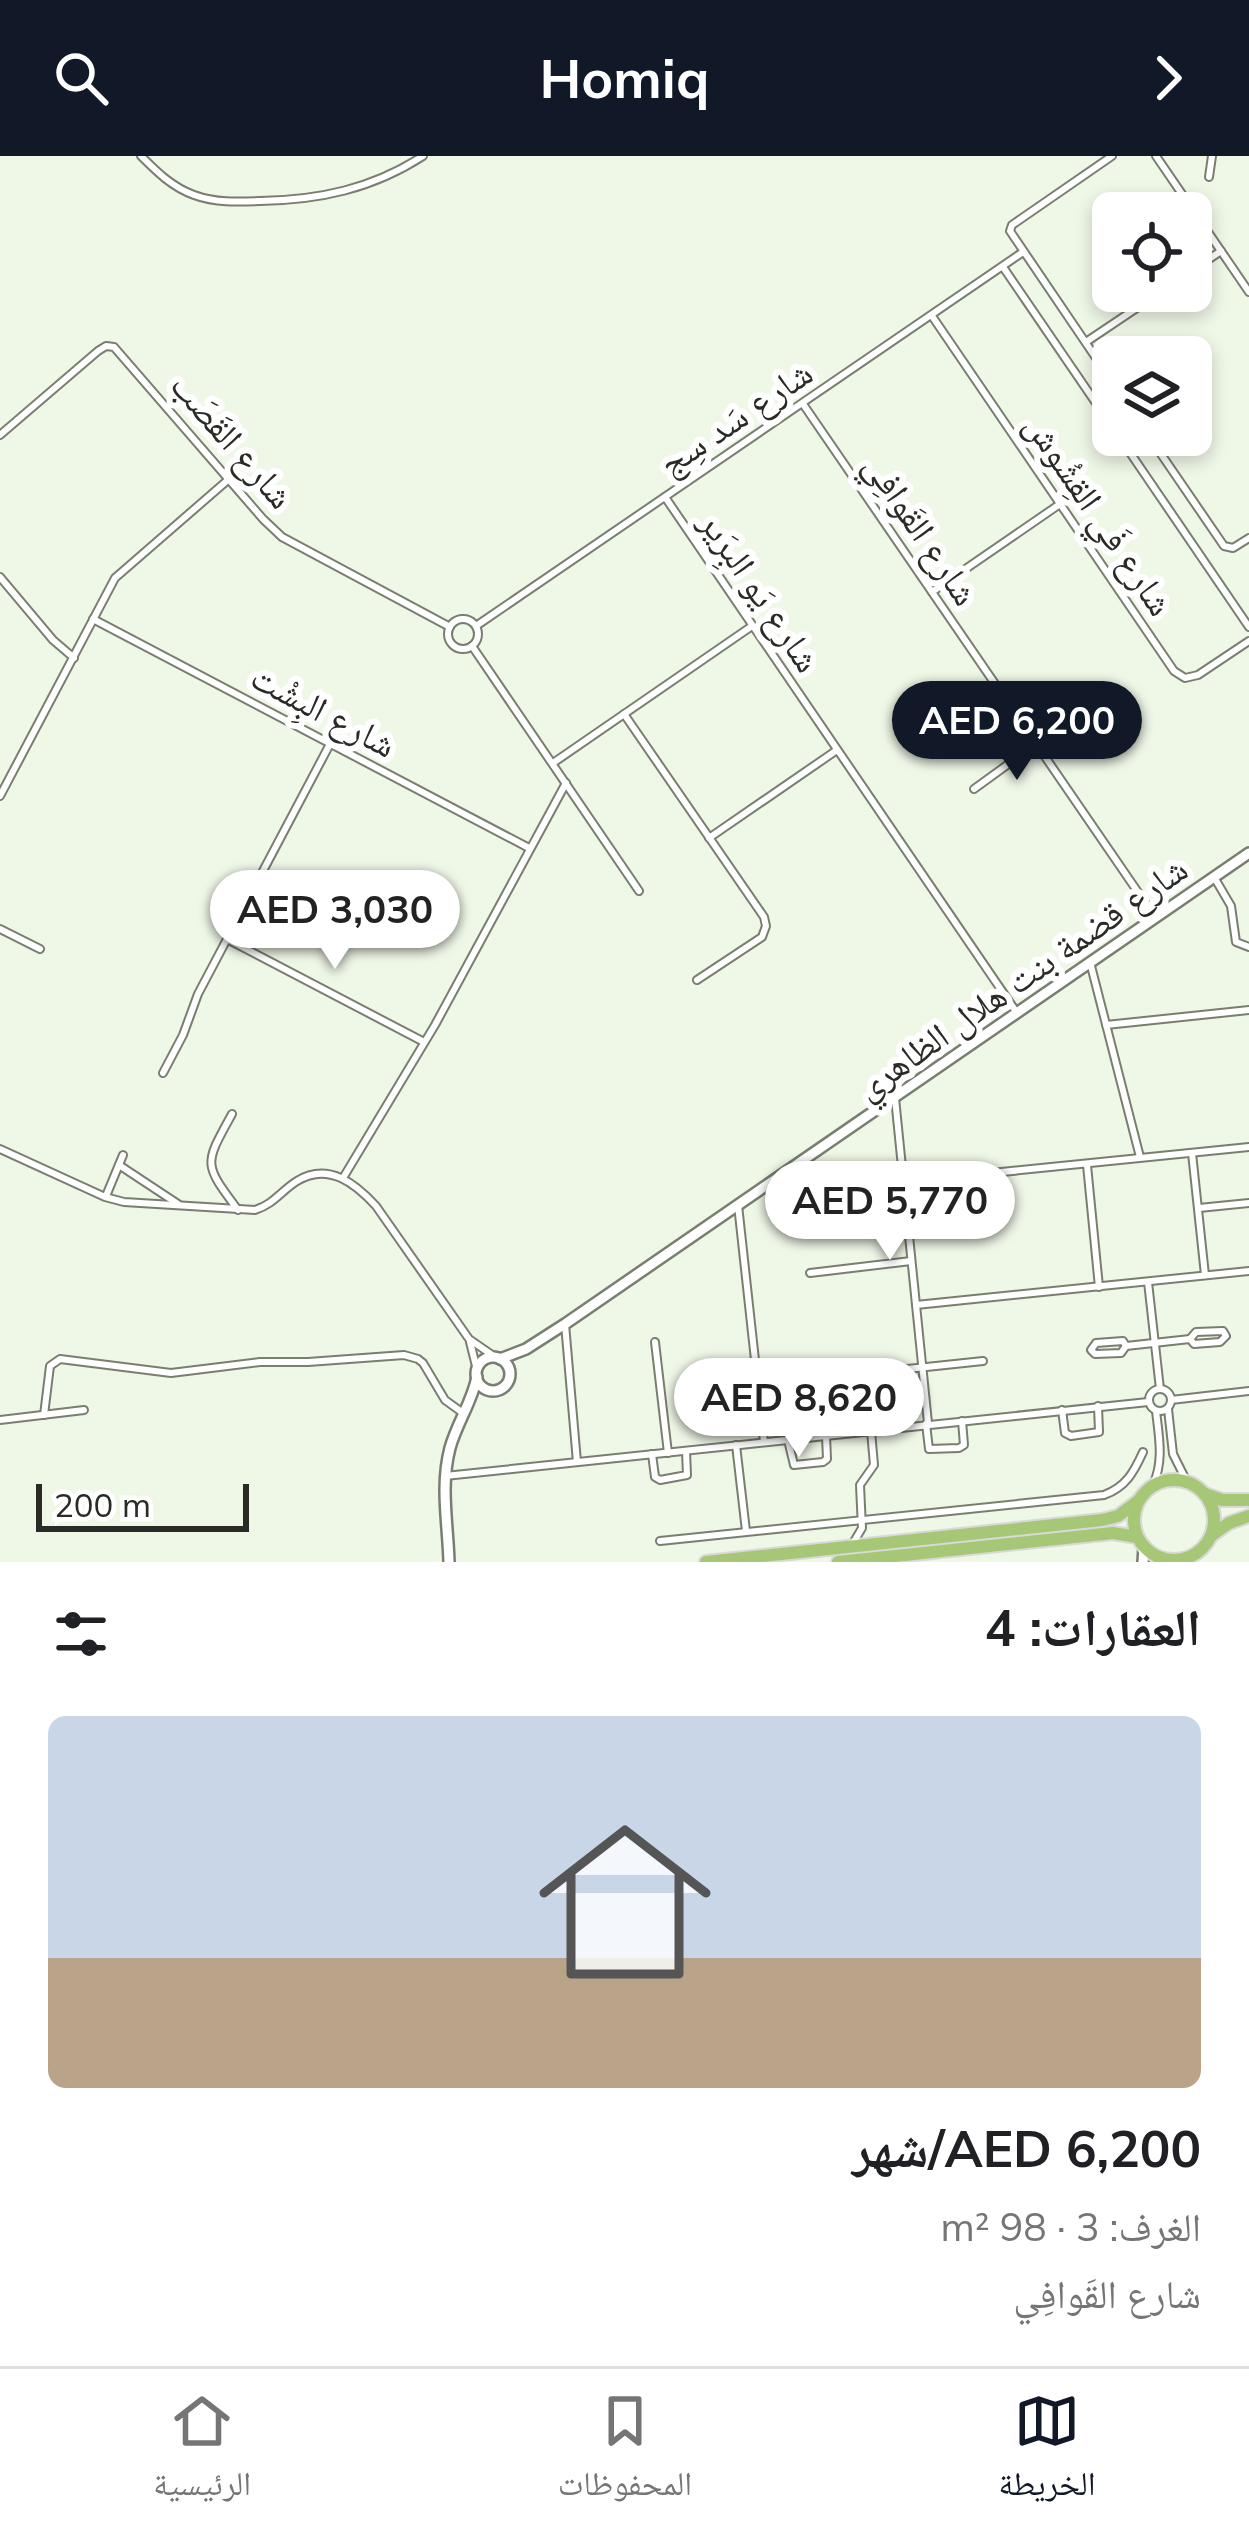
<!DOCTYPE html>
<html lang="ar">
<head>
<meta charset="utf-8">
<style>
	body { margin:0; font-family:Mulish,"Noto Naskh Arabic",sans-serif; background:#f2f2f2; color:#202124; direction:rtl; height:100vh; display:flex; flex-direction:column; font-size:45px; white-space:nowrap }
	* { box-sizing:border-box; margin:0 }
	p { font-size:39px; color:#757577 }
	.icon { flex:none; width:66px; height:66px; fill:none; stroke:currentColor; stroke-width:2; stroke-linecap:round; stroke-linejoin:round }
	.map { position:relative; height:1406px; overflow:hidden; direction:ltr }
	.details { display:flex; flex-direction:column; background:#fff; flex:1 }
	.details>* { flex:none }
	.fabs { position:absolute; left:1092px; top:36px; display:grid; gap:24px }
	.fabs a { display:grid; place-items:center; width:120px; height:120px; border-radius:18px; background:#fff; box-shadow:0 6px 18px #0003; font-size:60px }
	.scale { position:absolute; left:36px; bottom:30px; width:213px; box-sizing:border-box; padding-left:12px; border:6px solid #292c26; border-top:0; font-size:33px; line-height:42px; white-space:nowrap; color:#292c26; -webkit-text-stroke:9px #fff; paint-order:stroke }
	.price { position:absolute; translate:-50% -102px; padding:0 27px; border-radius:42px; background:#fff; color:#222; font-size:39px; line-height:78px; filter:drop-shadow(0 3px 6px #0008) }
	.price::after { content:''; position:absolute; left:50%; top:72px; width:36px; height:27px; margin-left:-18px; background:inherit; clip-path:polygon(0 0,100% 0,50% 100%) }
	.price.current { background:#111827; color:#fff }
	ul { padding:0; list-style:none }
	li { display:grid; align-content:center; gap:24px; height:636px; padding:0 48px }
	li+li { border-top:3px solid #e0e0e0 }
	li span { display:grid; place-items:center; height:372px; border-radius:18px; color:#555 }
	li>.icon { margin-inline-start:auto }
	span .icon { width:216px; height:216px; fill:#fffc; stroke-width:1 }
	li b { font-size:51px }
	h2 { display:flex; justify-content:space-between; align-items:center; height:144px; padding:0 48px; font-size:51px }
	header { display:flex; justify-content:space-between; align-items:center; height:156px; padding:0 48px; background:#111827; color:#fff; font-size:54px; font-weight:700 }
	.dock { display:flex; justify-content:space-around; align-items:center; height:168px; border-top:3px solid #e0e0e0; background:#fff; font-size:33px; color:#757577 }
	.dock a { display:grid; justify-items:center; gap:6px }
	.dock .current { color:#111827 }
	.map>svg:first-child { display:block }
</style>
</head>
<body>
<header><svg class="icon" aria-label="forward" viewBox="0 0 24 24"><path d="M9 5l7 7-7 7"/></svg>Homiq<svg class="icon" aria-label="search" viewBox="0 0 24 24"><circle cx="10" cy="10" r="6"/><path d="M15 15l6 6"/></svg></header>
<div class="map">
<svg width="1249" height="1406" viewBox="0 0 1249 1406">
	<rect width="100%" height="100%" fill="#eff7e7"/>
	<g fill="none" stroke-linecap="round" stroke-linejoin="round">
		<!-- minor casing -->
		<g stroke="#787f71" stroke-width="10">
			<g id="minor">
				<path d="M141,0C157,16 172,31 194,39C216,47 237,46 260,45C319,44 372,33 423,0"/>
				<polyline points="1112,0 1012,69 1010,75 1113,227"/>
				<polyline points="1156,0 1249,136"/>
				<polyline points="1209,21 1212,0"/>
				<polyline points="1003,111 1113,272"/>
				<polyline points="1191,115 1221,95"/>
				<polyline points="932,160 1174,515 1185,522 1198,519 1249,485"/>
				<polyline points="1086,186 1162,135"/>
				<polyline points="803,248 1155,761"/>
				<polyline points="0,279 98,195 106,190 114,191 263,363 282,381 450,471"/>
				<polyline points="1118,279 1249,471"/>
				<polyline points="1148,279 1224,390 1233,392 1249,382"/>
				<polyline points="665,341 1017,857"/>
				<polyline points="0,421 53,484 74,502"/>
				<polyline points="932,436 1060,348"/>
				<polyline points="93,463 529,692"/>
				<circle cx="463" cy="478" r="15"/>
				<polyline points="476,470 1023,96"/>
				<polyline points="472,490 639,735"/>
				<polyline points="624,558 764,761 766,770 762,781 697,824"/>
				<polyline points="553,607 752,470"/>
				<polyline points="974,633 1036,588"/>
				<polyline points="0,640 115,422 229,323"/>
				<polyline points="709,682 837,594"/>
				<polyline points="1214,721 1231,750 1236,786 1249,791"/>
				<polyline points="0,773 40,793"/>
				<polyline points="227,783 424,886"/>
				<polyline points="1090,806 1140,1001"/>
				<polyline points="1106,869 1249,854"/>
				<polyline points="163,917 183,879 198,838 330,588"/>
				<polyline points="895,942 928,1267"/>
				<path d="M232,958C204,1009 203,1007 238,1054"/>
				<path d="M0,993L105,1041L124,1046L255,1054C274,1048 281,1035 297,1025C328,1006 355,1027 376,1050L469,1183L495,1201"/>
				<polyline points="1192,997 1205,1119"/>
				<polyline points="119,1009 178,1048"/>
				<polyline points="1087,1009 1099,1131"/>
				<polyline points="343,1022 435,869 566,627"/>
				<polyline points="903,1026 1249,991"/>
				<polyline points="106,1040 123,999"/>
				<polyline points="738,1049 764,1286"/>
				<polyline points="1199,1052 1249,1047"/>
				<polyline points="810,1117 911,1105"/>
				<polyline points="1148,1126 1160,1233"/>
				<polyline points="916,1149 1249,1115"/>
				<polyline points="565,1168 577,1306"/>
				<polygon points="1223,1175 1226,1180 1220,1186 1194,1188 1190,1183 1196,1176"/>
				<polygon points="1123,1185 1126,1190 1121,1197 1095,1198 1091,1194 1096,1187"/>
				<polyline points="470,1186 477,1214"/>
				<polyline points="655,1186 668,1297"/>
				<polyline points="1126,1190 1190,1183"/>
				<polyline points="804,1224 983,1205"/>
				<circle cx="1160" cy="1244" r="11"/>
				<polyline points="1171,1244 1249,1235"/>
				<polyline points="1168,1253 1173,1298 1187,1326"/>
				<polyline points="1062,1254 1065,1277 1071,1280 1099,1276 1098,1250"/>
				<polyline points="44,1259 50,1210 60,1203 171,1217 260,1206 308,1206 404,1199 418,1203 423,1207 445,1244 463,1257"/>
				<polyline points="0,1264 84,1254"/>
				<polyline points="926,1268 929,1293 959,1292 964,1289 962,1265"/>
				<polyline points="788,1284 794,1309 823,1306 827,1303 826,1280"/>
				<polyline points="736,1289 746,1375"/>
				<polyline points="652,1298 655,1321 660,1324 687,1319 686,1295"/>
				<polyline points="445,1320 1148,1246"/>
				<path d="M1153,1329C1164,1305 1159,1281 1156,1255"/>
				<path d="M660,1385L1104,1339C1126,1331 1134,1316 1143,1296"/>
				<polyline points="852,1389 862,1372 860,1329 874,1309 871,1275"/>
			</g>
		</g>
		<!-- tertiary casing -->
		<g stroke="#787f71" stroke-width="14">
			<g id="tertiary">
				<circle cx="493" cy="1218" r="17"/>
				<polyline points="500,1203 526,1193 565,1168 1249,697"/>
				<path d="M449,1406C448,1368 440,1330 450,1292C457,1267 472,1246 477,1221"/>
				<polyline points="1143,1406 1144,1390"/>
				<polyline points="1174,1406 1177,1404"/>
			</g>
		</g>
		<!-- trunk casing -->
		<g stroke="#d8d9d8" stroke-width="16">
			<g id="trunk">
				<circle cx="1174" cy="1364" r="40"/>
				<polyline points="1205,1338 1222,1344 1249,1344"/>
				<polyline points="1211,1380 1229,1367 1249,1360"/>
				<polyline points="706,1406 1102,1364 1118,1360 1138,1345"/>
				<polyline points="838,1406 1113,1377 1137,1381"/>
			</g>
		</g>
		<!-- minor -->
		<use href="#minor" stroke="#fff" stroke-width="6"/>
		<!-- tertiary -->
		<use href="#tertiary" stroke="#fff" stroke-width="9"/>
		<!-- trunk -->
		<use href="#trunk" stroke="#a6c876" stroke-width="12"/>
	</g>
	<g text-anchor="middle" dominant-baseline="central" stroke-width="12" stroke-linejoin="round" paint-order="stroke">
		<!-- street labels -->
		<g font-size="36" fill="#292c26" stroke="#fff">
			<text transform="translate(735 261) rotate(-34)">شارع سَد سِج</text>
			<text transform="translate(233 284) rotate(49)">شارع القَصَب</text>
			<text transform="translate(1100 358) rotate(56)">شارع فَي القِشُوش</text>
			<text transform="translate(922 373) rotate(56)">شارع القَوافِي</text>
			<text transform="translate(761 435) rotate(56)">شارع يَو البِرَير</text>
			<text transform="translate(324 554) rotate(28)">شارع البِشْت</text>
			<text transform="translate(1021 821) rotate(-35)">شارع قضمة بنت هلال الظاهري</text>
		</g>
	</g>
</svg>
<div class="fabs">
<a><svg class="icon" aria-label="locate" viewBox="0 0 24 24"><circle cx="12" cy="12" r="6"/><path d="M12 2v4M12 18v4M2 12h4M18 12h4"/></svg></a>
<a><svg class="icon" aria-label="layers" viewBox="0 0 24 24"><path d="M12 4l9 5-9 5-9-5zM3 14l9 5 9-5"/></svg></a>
</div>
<div class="scale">200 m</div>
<b class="price current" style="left:1017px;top:627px">AED 6,200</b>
<b class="price" style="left:335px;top:816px">AED 3,030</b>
<b class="price" style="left:890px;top:1107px">AED 5,770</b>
<b class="price" style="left:799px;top:1304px">AED 8,620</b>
</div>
<section class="details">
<h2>العقارات: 4<svg class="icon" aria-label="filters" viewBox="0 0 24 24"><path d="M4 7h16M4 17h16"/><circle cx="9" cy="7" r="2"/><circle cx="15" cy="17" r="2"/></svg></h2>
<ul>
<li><span style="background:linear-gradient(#c9d6e8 65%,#b9a48a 0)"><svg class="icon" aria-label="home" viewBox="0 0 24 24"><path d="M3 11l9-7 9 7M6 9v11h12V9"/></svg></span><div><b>AED 6,200/شهر</b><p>الغرف: 3 · 98 m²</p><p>شارع القَوافِي</p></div></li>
</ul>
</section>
<nav class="dock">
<a class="current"><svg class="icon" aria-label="map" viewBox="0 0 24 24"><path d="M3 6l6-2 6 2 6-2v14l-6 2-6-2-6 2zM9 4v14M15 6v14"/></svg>الخريطة</a>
<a><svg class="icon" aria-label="saved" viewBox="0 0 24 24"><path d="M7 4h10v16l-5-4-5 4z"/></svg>المحفوظات</a>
<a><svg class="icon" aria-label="home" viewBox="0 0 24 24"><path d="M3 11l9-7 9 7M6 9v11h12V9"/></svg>الرئيسية</a>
</nav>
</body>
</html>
